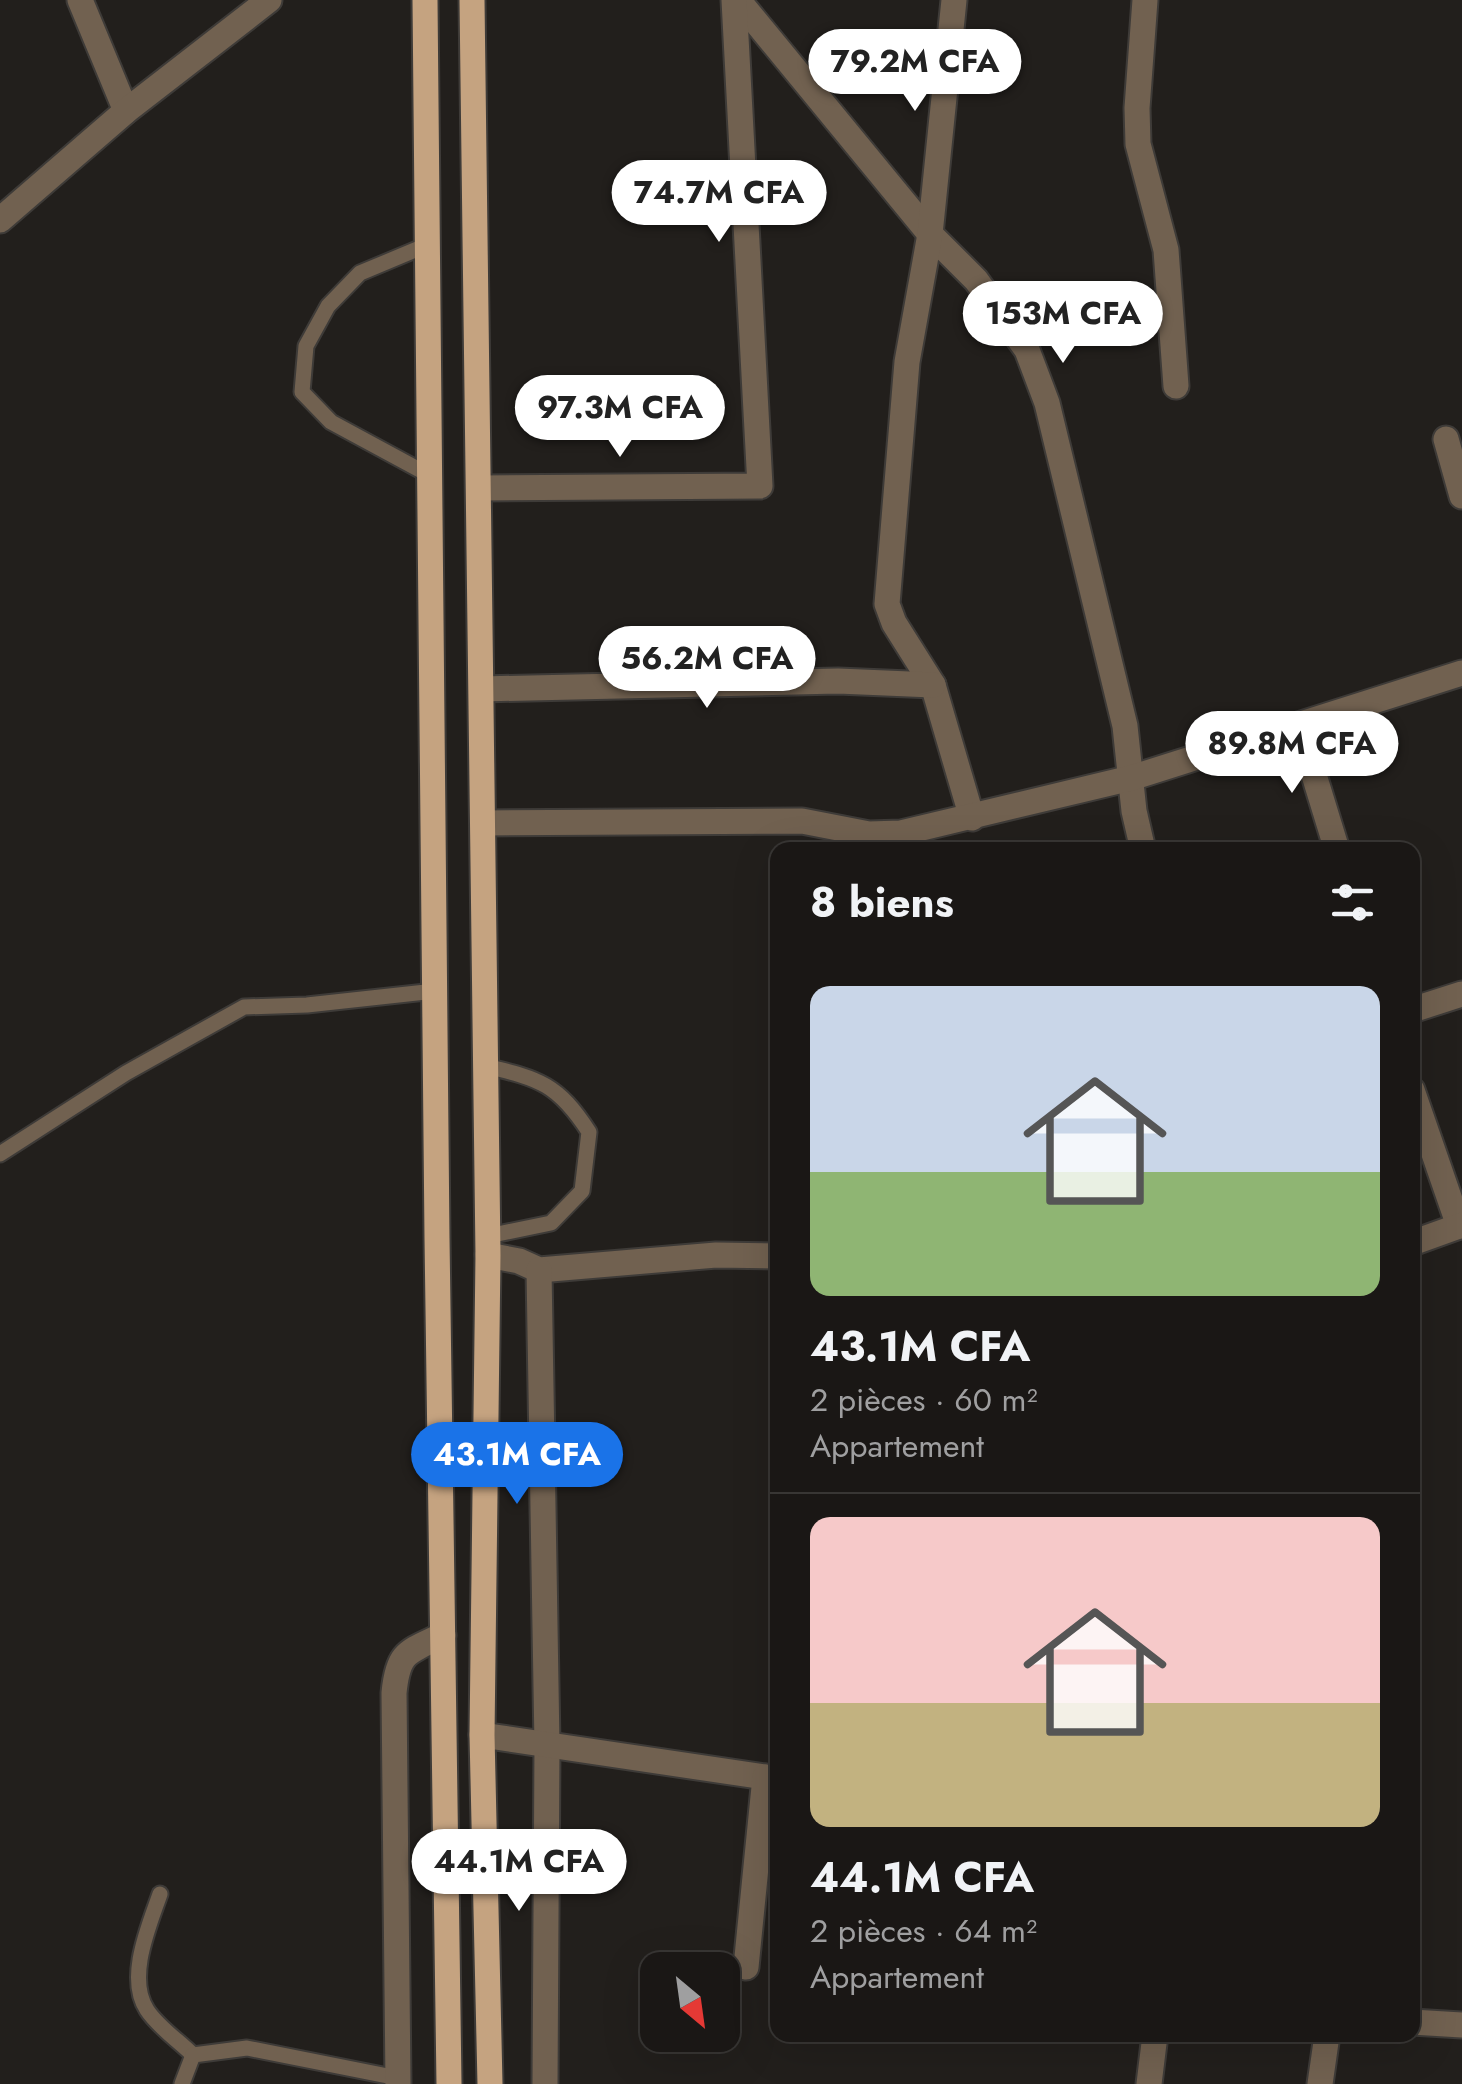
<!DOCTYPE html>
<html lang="fr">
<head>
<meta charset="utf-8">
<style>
	body { margin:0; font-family:Jost,sans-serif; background:#272422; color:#f1f3f6; height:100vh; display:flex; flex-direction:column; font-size:38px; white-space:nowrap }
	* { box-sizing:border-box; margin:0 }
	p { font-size:32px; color:#9f9fa0 }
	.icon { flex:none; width:55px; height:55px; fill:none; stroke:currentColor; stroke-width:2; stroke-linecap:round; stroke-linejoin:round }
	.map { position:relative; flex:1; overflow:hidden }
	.side { position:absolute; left:770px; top:842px; width:650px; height:1200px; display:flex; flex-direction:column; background:#1a1715; border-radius:20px; box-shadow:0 10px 40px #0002,0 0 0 2px #383634 }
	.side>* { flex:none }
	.needle { width:65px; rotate:151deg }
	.tools { position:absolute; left:640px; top:1952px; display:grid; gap:20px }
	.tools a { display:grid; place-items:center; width:100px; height:100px; border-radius:20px; background:#1a1715; box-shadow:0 10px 40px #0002,0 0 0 2px #383634; font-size:50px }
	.price { position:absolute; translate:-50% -85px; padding:0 22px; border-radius:35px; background:#fff; color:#222; font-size:32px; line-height:65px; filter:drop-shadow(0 2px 5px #0008) }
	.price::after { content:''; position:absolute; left:50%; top:60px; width:30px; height:22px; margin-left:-15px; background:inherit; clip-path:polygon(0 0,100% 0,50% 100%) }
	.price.on { background:#1a73e8; color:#fff }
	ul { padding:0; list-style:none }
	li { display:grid; align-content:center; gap:20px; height:530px; padding:0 40px }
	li+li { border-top:2px solid #383634 }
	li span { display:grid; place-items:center; height:310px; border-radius:20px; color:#555 }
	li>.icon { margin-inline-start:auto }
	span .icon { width:180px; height:180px; fill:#fffc; stroke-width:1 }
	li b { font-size:42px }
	h2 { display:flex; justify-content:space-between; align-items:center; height:120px; padding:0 40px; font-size:42px }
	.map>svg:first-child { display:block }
</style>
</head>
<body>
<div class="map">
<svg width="1462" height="2084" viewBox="0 0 1462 2084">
	<rect width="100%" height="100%" fill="#221f1c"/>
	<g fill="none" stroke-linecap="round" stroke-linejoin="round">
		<!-- lane casing -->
		<g stroke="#3e3b38" stroke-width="19">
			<g id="lane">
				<polyline points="427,245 360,273 328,306 306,346 302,392 331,422 429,475"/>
				<path d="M486,1066C540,1079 558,1084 589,1132L582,1191L551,1223L488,1236"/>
				<polyline points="0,1154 126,1073 244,1007 307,1005 435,991"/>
				<path d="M160,1894C149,1926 126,1978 147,2010C158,2027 179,2041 193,2055"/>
				<polyline points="182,2084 193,2055 247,2048 398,2078"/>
			</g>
		</g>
		<!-- street casing -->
		<g stroke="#3e3b38" stroke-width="29">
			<g id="street">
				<polyline points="80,0 126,111"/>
				<polyline points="738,0 930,234 976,280 1027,350 1047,403 1125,726 1134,811 1143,850"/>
				<polyline points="954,0 930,234 907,362 887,604 894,623 933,685 972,818"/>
				<polyline points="1145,0 1137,108 1138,144 1166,250 1176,386"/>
				<polyline points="0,220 126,111 269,0"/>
				<polyline points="1446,439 1462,496"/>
				<polyline points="481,488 760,486 734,0"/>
				<polyline points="482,689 838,681 933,685"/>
				<polyline points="1299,726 1337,850"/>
				<polyline points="483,823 802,821 869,834 901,833 1131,778 1462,673"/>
				<polyline points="1412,1010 1462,994"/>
				<polyline points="1412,1090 1459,1226"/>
				<polyline points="1412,1243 1462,1225"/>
				<polyline points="488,1255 519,1261 539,1270 716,1255 778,1256"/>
				<polyline points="539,1270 547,1745 545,2084"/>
				<polyline points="482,1735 778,1779"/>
				<polyline points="746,1967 765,1777"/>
				<polyline points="1412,2022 1462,2025"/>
				<path d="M398,2084L394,1693C398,1651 408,1652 443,1635"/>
				<polyline points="1149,2084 1155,2035"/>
				<polyline points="1320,2084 1327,2035"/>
			</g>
		</g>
		<!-- primary casing -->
		<g stroke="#3e3b38" stroke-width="29">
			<g id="primary">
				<polyline points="425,0 437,1238 449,2084"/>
				<polyline points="472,0 488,1255 482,1735 490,2084"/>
			</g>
		</g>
		<!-- lane -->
		<use href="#lane" stroke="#716150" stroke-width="15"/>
		<!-- street -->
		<use href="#street" stroke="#716150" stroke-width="25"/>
		<!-- primary -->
		<use href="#primary" stroke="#c5a380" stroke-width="25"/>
	</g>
</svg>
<div class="tools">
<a><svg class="needle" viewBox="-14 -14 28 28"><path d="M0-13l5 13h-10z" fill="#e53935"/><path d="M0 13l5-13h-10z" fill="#9f9fa0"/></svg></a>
</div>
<b class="price" style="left:915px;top:114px">79.2M CFA</b>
<b class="price" style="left:719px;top:245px">74.7M CFA</b>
<b class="price" style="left:1063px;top:366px">153M CFA</b>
<b class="price" style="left:620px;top:460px">97.3M CFA</b>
<b class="price" style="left:707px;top:711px">56.2M CFA</b>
<b class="price" style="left:1292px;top:796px">89.8M CFA</b>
<b class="price on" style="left:517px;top:1507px">43.1M CFA</b>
<b class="price" style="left:519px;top:1914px">44.1M CFA</b>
<section class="side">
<h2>8 biens<svg class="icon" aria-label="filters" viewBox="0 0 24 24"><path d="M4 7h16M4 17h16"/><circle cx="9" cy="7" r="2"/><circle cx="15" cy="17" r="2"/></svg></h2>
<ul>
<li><span style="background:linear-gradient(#c9d6e8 60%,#8fb573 0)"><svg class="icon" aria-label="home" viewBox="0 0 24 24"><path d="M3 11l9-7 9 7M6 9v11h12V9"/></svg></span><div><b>43.1M CFA</b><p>2 pièces · 60 m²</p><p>Appartement</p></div></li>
<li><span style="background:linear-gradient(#f6c9c9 60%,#c2b280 0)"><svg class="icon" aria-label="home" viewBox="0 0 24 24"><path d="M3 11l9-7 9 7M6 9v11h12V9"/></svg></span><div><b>44.1M CFA</b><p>2 pièces · 64 m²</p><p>Appartement</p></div></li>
</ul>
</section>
</div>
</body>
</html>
